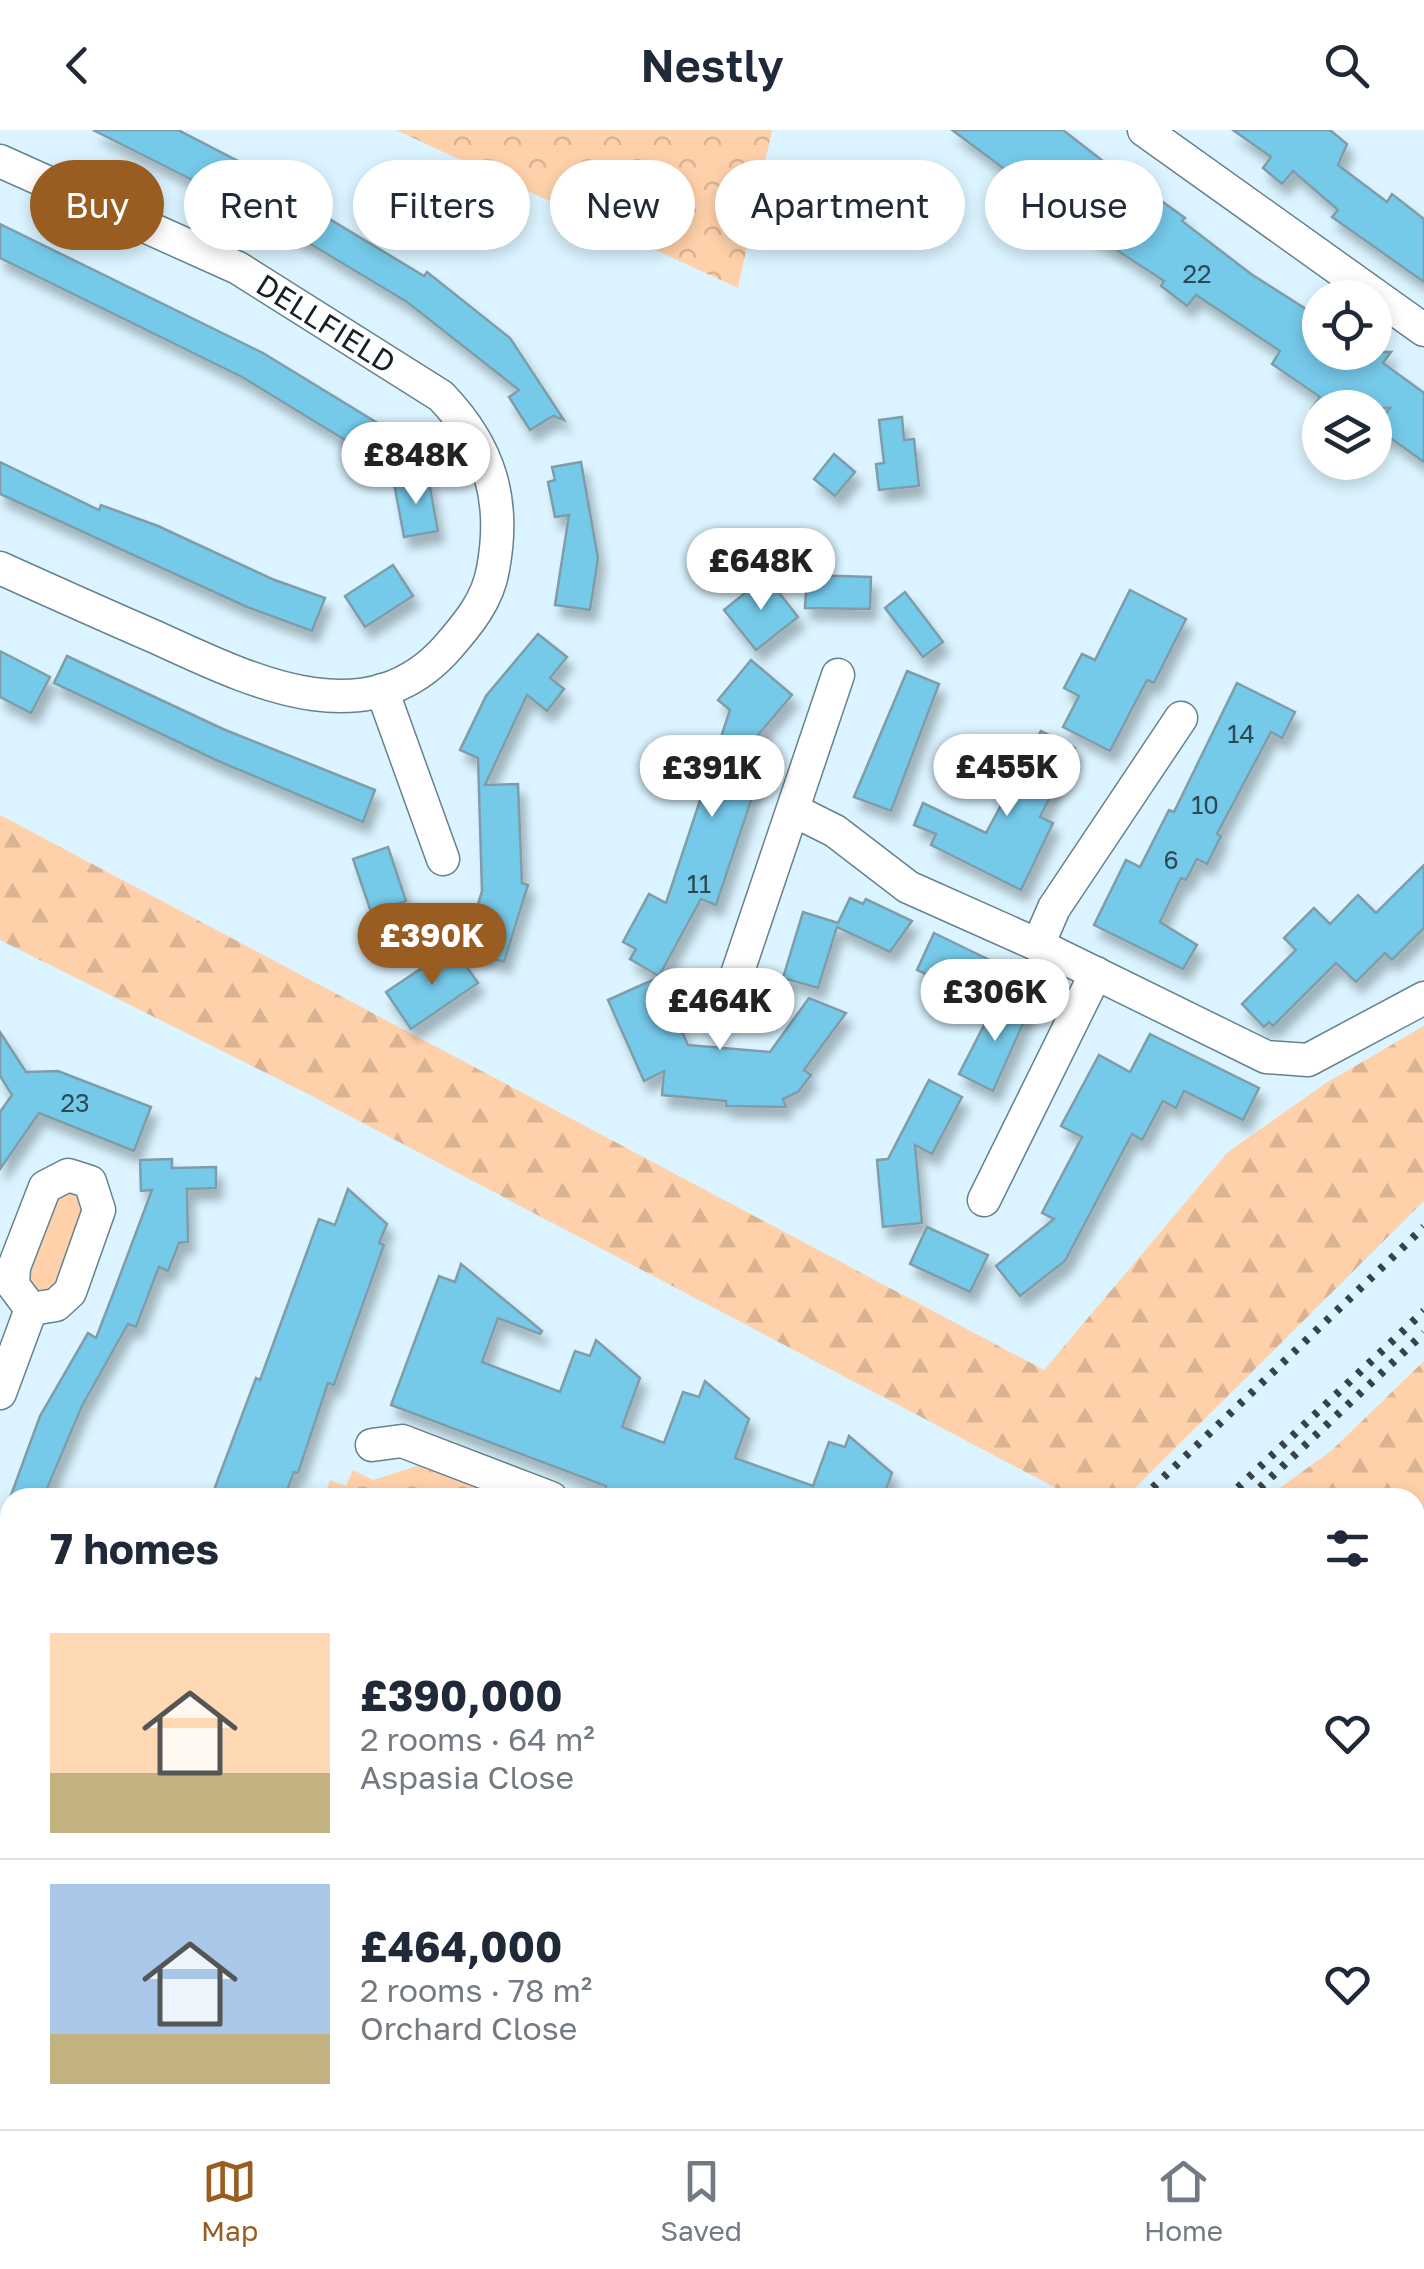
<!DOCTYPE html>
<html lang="en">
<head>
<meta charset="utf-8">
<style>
	body { margin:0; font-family:"Golos Text",sans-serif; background:#f6f6f7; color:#1f2937; height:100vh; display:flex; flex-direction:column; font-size:38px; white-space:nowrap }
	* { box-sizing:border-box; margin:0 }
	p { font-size:32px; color:#747a83 }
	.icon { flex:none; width:55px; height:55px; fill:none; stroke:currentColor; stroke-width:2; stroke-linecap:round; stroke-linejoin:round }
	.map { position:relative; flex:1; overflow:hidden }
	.side { position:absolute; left:0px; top:1358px; width:1425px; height:642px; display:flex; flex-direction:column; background:#fff; border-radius:30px 30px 0 0; box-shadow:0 5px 15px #0003 }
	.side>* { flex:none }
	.hud { position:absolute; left:30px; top:30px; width:1365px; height:90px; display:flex; gap:20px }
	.buttons { position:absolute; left:1302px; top:150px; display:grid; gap:20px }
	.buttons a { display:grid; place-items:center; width:90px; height:90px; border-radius:50%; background:#fff; box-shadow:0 5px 15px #0003; font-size:50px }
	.price { position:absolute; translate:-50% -85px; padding:0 22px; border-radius:35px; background:#fff; color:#222; font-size:32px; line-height:65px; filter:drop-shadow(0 2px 5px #0008) }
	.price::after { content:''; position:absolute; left:50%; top:60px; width:30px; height:22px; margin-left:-15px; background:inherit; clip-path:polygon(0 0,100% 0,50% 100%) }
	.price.current { background:#9a5d21; color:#fff }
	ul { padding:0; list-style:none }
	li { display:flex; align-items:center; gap:30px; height:250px; padding:0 50px }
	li+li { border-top:2px solid #e0e1e3 }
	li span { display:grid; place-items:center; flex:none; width:280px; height:200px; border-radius:0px; color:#555 }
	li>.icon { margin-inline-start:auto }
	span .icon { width:120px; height:120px; fill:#fffc; stroke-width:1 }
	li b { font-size:42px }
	h2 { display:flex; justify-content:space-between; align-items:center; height:120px; padding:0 50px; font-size:42px }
	.tag { padding:0 35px; border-radius:45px; background:#fff; box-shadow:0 5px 15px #0003; font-size:35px; line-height:90px }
	.tag.current { background:#9a5d21; color:#fff }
	header { display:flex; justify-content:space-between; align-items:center; height:130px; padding:0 50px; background:#fff; font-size:45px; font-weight:600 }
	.tabs { display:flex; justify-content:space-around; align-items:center; height:140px; border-top:2px solid #e0e1e3; background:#fff; font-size:28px; color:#747a83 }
	.tabs a { display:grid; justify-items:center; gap:5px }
	.tabs .current { color:#9a5d21 }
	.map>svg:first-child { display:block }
</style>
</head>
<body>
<header><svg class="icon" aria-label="back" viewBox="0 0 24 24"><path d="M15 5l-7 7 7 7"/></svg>Nestly<svg class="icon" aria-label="search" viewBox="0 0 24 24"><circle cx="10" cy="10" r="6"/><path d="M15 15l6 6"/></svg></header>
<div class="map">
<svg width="1424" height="1999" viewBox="0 0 1424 1999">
	<defs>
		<pattern id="forest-firs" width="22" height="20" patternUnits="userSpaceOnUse" patternTransform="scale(2.5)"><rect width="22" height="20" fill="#ffd1ab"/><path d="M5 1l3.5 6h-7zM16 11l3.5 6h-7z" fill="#dab393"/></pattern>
		<pattern id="park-crowns" width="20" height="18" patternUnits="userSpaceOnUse" patternTransform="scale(2.5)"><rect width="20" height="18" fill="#ffd1ab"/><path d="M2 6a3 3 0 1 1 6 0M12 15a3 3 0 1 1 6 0" fill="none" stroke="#dab393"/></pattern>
		<filter id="shadow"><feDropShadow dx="6" dy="11" stdDeviation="5" flood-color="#0004"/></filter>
	</defs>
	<rect width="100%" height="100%" fill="#dbf4ff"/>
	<!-- green -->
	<polygon fill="#ffd1ab" points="73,1060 87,1074 60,1158 40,1166 24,1151 49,1071"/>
	<!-- forest -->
	<g fill="url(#forest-firs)">
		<polygon points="0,685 1044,1240 1228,1022 1326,953 1424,896 1424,1071 1126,1367 1073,1367 306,963 0,810"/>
		<polygon points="1424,1231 1424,1486 1415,1481 1415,1368 1270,1365 1331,1321"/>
	</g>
	<!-- park -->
	<g fill="url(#park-crowns)">
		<polygon points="396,0 772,0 738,158"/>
		<polygon points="427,1333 518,1368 323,1368 330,1350 346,1356 353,1340 373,1350"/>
	</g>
	<!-- building -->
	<g fill="#75c9e9" stroke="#7f9da9" stroke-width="2.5" filter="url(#shadow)">
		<polygon points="93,0 178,0 267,46 265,50 424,146 427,142 510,208 564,290 553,286 530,300 509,267 519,260 407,172 262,85"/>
		<polygon points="952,0 1063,0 1157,73 1160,70 1185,88 1182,91 1251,144 1320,188 1320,222 1391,222 1383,233 1424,263 1424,332 1375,297 1390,278 1312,278 1320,267 1272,234 1280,221 1196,165 1187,176 1161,156 1164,151 1089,102"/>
		<polygon points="1233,0 1330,0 1347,14 1338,35 1387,72 1392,64 1424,89 1424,152 1332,87 1338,80 1293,41 1282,54 1263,38 1271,27"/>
		<polygon points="0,94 263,223 397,305 381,332 242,247 0,128"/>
		<polygon points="902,287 904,310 914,309 919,356 879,360 876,334 884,333 879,290"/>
		<polygon points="834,324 855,342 835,366 814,349"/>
		<polygon points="0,332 99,380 101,375 158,396 272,449 325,468 312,501 247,477 0,364"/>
		<polygon points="581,332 598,428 590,480 555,475 569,385 555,387 548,352 555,350 552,337"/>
		<polygon points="428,347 438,401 404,407 394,353"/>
		<polygon points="393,435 413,466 365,497 345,466"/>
		<polygon points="807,445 871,447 870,479 805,478"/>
		<polygon points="766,446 798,487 756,520 724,480"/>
		<polygon points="1130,460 1186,489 1154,553 1147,550 1110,621 1063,597 1079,566 1064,558 1082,524 1095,530"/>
		<polygon points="905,462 943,512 923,527 885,478"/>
		<polygon points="538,504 567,527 550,548 564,559 547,581 527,565 485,655 518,654 522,753 528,755 504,832 464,820 482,761 478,628 460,620 486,566"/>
		<polygon points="0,521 50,547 31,583 0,567"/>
		<polygon points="67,526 223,599 375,660 363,692 218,631 54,553"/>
		<polygon points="751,530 792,565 742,624 764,632 716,775 701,769 659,846 630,829 636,819 623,812 649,764 666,773 730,580 718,570"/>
		<polygon points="907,541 939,554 891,681 854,667"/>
		<polygon points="1237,553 1295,582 1282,608 1271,602 1217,704 1221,706 1207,734 1197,729 1186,750 1181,748 1160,792 1197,815 1183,839 1094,795 1126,730 1140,737 1169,680 1174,682"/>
		<polygon points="1041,601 1075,618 1040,687 1053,693 1021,760 931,715 936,704 914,695 923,673 986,703"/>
		<polygon points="388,717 406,771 371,782 353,729"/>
		<polygon points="1424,735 1424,798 1392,830 1385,823 1356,852 1336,833 1273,896 1269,892 1264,897 1242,874 1296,820 1284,808 1314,778 1330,794 1358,765 1376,783"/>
		<polygon points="850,768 863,774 866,769 912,791 890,822 837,797 818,858 783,848 803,782 838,793"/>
		<polygon points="934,803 1006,838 989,874 917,840"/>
		<polygon points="453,817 478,853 411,899 386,862"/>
		<polygon points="657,848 688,915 770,922 809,868 846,883 804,940 811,945 798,962 783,969 786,977 726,976 726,971 662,965 664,941 644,951 608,870"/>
		<polygon points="998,868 1030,878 993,961 959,944"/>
		<polygon points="0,902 26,942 58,941 151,977 134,1021 39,983 0,1039 0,982 12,965 0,946"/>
		<polygon points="1150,904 1259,958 1243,990 1184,961 1176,978 1163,971 1142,1010 1132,1004 1065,1131 1020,1166 996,1136 1054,1089 1042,1083 1082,1007 1061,996 1099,925 1130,942"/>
		<polygon points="929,950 962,967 932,1024 915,1015 922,1093 883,1097 877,1030 888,1029"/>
		<polygon points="172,1029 172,1038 216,1037 216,1058 187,1059 188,1112 179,1113 168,1141 159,1137 136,1197 128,1194 82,1276 43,1368 10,1368 40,1286 88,1203 96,1208 113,1164 152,1060 141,1061 140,1030"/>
		<polygon points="348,1059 387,1094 379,1113 384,1115 334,1255 328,1253 298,1343 294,1342 284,1368 211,1368 256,1248 260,1250 319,1089 335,1095"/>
		<polygon points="927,1097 988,1125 970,1162 910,1134"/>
		<polygon points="461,1134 542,1201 540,1204 498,1188 482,1232 560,1262 575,1221 590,1226 596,1210 640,1248 622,1297 664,1313 683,1262 699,1267 705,1251 749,1289 735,1328 813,1356 829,1312 845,1317 849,1306 892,1343 883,1368 616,1368 604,1363 606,1356 391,1275 439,1146 455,1152"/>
	</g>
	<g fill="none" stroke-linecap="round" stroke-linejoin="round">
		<!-- minor casing -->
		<g stroke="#65828e" stroke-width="35">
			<g id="minor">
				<polyline points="1144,0 1424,200"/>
				<path id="s1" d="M0,31L238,138L441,266C490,317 506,370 493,439C488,470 468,494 448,517C365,612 244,547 153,506C102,484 51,461 0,438"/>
				<polyline points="382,560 443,729"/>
				<polyline points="793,680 835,701 908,757 1038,815 1266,927 1308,930 1424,868"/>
				<polyline points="1038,815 1054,778 1181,588"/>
				<polyline points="733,856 838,545"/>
				<polygon points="68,1045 90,1052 99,1080 70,1162 56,1175 31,1179 13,1155 14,1137 45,1057"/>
				<polyline points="984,1070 1096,843"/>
				<polyline points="0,1263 31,1179"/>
				<polyline points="372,1315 402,1311 551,1368"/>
				<polyline points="715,1990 724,1999"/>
				<polyline points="110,1999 124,1995 122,1990"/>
				<polyline points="949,1999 954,1990"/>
			</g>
		</g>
		<!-- primary casing -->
		<g stroke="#65828e" stroke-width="55">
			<g id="primary">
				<polyline points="1415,1665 1424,1645"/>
				<polyline points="1415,1710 1424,1711"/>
				<polyline points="1415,1805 1424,1797"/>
				<polyline points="1296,1999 1299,1990"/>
			</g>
		</g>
		<!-- minor -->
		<use href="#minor" stroke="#fff" stroke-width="32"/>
		<!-- primary -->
		<use href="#primary" stroke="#fff" stroke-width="52"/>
		<!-- rail -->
		<g stroke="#354349" stroke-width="8" stroke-dasharray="5 10" stroke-linecap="butt">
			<polyline points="1142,1368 1424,1097"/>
			<polyline points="1227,1368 1424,1181"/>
			<polyline points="1249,1368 1424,1203"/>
			<polyline points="333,1999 347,1990"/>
			<polyline points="360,1999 373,1990"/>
			<polyline points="399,1999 413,1990"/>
			<polyline points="425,1999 439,1990"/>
		</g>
	</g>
	<g text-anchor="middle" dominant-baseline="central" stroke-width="8" stroke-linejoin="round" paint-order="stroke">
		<!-- number labels -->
		<g font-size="25" fill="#2c4a56">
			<text x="1197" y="143">22</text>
			<text x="1241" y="603">14</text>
			<text x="1205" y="674">10</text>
			<text x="1171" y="729">6</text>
			<text x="699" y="753">11</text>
			<text x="75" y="972">23</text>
		</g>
		<!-- street labels -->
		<g font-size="30" fill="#142025" stroke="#fff">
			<text stroke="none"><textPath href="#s1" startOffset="365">DELLFIELD</textPath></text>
		</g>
	</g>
</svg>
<div class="buttons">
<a><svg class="icon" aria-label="locate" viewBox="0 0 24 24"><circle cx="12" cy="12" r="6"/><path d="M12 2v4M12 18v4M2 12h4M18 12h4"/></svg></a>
<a><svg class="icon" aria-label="layers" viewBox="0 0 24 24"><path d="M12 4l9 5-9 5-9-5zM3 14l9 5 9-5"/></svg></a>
</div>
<b class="price" style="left:416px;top:377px">£848K</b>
<b class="price" style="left:761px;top:483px">£648K</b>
<b class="price" style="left:1007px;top:689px">£455K</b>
<b class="price" style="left:712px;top:690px">£391K</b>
<b class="price current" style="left:432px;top:858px">£390K</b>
<b class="price" style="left:995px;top:914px">£306K</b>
<b class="price" style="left:720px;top:923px">£464K</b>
<div class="hud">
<a class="tag current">Buy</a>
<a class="tag">Rent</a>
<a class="tag">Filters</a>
<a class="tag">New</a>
<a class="tag">Apartment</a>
<a class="tag">House</a>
</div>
<section class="side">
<h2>7 homes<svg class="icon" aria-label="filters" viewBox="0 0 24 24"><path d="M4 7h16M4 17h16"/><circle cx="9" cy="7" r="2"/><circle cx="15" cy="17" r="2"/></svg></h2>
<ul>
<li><span style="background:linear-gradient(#ffd9b3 70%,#c2b280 0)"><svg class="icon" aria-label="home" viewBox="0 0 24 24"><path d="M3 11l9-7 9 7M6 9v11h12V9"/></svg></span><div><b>£390,000</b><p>2 rooms · 64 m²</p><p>Aspasia Close</p></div><svg class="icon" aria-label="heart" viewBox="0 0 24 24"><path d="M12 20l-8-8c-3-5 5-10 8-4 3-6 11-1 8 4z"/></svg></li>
<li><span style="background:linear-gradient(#a9c7e8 75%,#c2b280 0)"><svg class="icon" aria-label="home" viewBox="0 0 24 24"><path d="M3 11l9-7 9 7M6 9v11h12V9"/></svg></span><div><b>£464,000</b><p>2 rooms · 78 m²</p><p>Orchard Close</p></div><svg class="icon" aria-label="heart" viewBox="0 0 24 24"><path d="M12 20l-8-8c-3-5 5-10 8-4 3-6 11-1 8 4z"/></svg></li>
</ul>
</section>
</div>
<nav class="tabs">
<a class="current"><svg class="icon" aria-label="map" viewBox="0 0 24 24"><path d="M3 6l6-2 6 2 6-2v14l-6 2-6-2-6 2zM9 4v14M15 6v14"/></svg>Map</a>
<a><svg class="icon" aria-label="saved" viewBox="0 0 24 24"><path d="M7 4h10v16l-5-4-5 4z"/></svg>Saved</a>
<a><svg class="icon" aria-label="home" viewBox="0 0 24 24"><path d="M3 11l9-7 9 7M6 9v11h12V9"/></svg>Home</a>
</nav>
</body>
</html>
